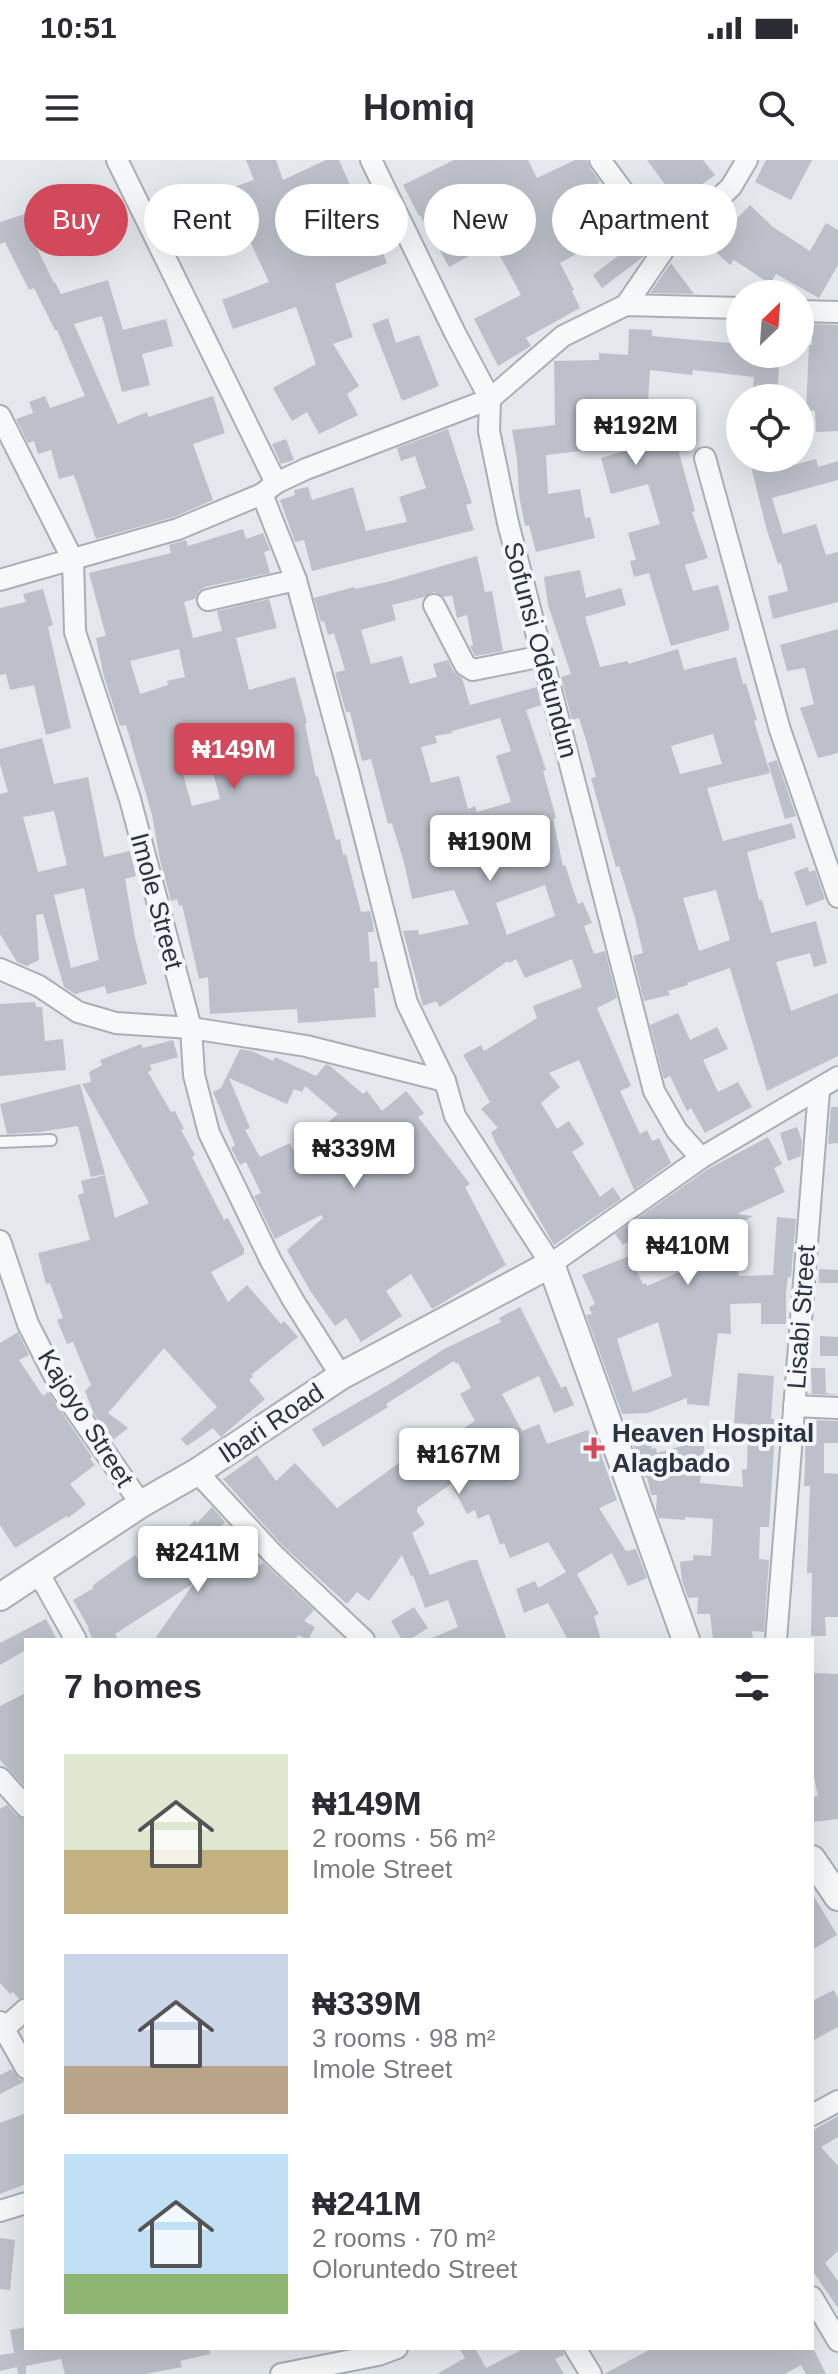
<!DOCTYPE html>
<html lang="en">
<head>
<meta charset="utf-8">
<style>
	body { margin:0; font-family:Arial,sans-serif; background:#f7f7f7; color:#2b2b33; height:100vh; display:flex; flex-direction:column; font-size:30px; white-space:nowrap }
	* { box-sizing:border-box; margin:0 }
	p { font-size:26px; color:#7c7c81 }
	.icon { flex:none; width:44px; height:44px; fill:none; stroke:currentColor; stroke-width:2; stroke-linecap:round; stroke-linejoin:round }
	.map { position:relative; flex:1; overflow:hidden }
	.panel { position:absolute; left:24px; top:1478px; width:790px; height:712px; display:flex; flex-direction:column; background:#fff; border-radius:0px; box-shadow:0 8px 32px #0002 }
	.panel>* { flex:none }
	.guide { position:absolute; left:24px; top:24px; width:790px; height:72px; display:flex; gap:16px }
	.needle { width:52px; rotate:25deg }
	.fabs { position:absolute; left:726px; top:120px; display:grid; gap:16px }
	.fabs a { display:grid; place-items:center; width:88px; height:88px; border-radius:50%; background:#fff; box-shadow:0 8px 32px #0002; font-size:40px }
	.price { position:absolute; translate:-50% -68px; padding:0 18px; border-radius:8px; background:#fff; color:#222; font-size:26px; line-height:52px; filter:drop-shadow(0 2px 4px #0008) }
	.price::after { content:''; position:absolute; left:50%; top:48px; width:24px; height:18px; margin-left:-12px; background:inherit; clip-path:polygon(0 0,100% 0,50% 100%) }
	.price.active { background:#d1495b; color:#fff }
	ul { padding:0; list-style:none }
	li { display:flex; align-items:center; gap:24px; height:200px; padding:0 40px }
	li span { display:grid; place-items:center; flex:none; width:224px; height:160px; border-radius:0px; color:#555 }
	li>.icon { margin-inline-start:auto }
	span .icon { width:96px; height:96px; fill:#fffc; stroke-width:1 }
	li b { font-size:34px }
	h2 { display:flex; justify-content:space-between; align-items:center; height:96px; padding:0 40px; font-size:34px }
	.pill { padding:0 28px; border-radius:36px; background:#fff; box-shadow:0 8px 32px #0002; font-size:28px; line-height:72px }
	.pill.active { background:#d1495b; color:#fff }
	.status { display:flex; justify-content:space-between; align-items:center; height:56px; padding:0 40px; background:#fff; direction:ltr }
	.status svg { height:22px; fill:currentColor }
	header { display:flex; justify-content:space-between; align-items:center; height:104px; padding:0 40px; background:#fff; font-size:36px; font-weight:600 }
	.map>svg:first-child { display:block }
</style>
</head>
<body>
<div class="status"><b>10:51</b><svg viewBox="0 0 49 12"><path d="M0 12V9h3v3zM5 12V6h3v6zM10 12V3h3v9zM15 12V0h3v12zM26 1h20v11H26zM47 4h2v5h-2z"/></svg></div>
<header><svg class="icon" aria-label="menu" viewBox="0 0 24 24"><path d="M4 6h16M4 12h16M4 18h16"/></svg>Homiq<svg class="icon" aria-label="search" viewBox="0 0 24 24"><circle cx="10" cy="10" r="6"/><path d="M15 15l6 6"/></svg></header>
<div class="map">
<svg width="838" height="2214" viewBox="0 0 838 2214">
	<rect width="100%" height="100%" fill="#e4e7ec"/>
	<!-- building -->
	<g fill="#bbc0ca" fill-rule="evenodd">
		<polygon points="246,0 276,0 283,20 326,0 339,0 354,34 360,32 387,103 335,124 353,177 333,184 359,226 347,234 358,255 319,274 307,252 292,261 273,228 316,204 296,147 233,169 222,140 269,122 241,62 239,63 228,29 254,20"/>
		<polygon points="454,0 528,0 537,18 575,0 587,0 590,8 600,22 592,27 617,71 560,103 574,130 572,131 580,148 526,178 531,186 498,206 474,159 521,135 493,83 449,107 420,55 419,56 403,25"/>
		<polygon points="647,0 703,0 715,15 678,42"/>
		<polygon points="766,0 812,0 791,40 755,22"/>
		<polygon points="78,37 86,60 32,78 54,123 55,122 61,134 108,120 123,170 166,159 173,186 142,194 150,225 122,232 102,156 74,164 118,264 147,252 148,257 213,236 225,273 193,284 213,340 174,357 96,379 74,315 59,319 51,290 38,294 34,281 28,283 16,259 33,253 29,242 45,236 50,248 85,236 57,170 55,170 34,128 29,130 5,82 0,84 0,62"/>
		<polygon points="750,45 773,67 810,91 826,63 838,70 838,105 819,138 776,114 770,124 734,100 730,105 698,75 709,65 720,76"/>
		<polygon points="635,83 641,83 647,91 643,97 602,128 593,115"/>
		<polygon points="671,103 694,134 650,133"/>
		<polygon points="388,158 396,183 419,175 439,226 402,241 372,164"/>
		<polygon points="812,164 838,165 838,271 816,272 815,251 806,250 809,185 812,185"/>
		<polygon points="629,169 652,170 652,176 740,184 740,194 780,194 777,238 752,238 754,217 693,210 692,215 650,210 648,241 646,241 646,286 675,278 695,351 692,352 708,398 685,405 693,431 718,425 729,464 729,470 671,486 649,413 634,417 630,401 636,400 628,373 660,364 648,324 611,334 601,298 624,291 625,245 584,242 590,290 546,295 548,334 580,329 585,358 590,357 595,378 536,392 529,365 525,366 519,335 517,299 512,270 555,265 554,201 599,200 599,193 628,195"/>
		<polygon points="448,269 472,343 466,345 474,370 312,411 304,380 295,382 280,340 295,335 294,330 308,327 312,340 353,327 366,371 407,362 399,337 426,328 415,296 401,301 397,288"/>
		<polygon points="286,279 294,300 281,304 272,284"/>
		<polygon points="749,298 779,298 782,308 816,299 818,307 838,301 838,320 772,338 783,374 816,364 826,395 838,392 838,442 773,459 768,436 788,431 781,403 778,404 766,367"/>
		<path d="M243,369L246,379L263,373L270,390L264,392L270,413L205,427L199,431L195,439L184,442L193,478L222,471L217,451L269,439L277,468L236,478L249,530L295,517L307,563L305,564L316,617L318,616L336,680L340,679L343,695L346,694L361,752L370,751L373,764L374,772H368L370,802L377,801L379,828H374L376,857L298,863L297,849L210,854L208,817L199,819L182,745L179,746L177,739L171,741L160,700L152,655L126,565L120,566L104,517L96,478L106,476L89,413L171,393L169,385L186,380L188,386ZM179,489L185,517L167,521L168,525L140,534L130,501ZM251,578L258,611L231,619L223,585ZM205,582L220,639L192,646L176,590Z"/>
		<path d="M477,396L485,432L492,431L503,491L475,496L470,486L473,485L467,455L457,458L452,435L444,437L434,432L424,437L392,445L396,460L361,470L371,504L402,496L410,524L437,517L433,504L448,500L454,512L462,518L470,545L537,527L541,545L526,550L546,610L543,611L556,658L553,659L563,706L565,705L578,744L583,742L592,763L584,766L594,794L605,791L617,838L597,848L631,926L620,931L640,974L647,970L652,981L659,978L671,1003L634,1030L579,900L549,913L560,927L541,943L557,969L569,961L584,984L572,992L600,1037L613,1027L621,1039L554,1085L495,982L491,972L498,968L481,949L490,942L463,895L481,885L484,891L537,858L533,846L582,827L572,799L525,818L516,799L509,803L508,801L440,847L436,841L423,846L403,771L418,770L419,775L469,764L454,730L412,739L405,706L392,663L388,664L371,599L362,601L350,552H346L335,513L345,510L334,473L328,475L324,461L321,462L314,438L354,427L355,429L387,422ZM500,558L511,591L496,596L511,642L477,652L475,646L468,649L459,616L431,623L421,587L437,583L435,576L452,573V571ZM545,725L555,756L507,775L496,743Z"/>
		<path d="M580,410L586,438L621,428L626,445L585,457L600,507L628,501V504L678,489L684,510L736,497L743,524L746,523L757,560L754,561L770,613L707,628L723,681L792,663L796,678L747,692L759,740H762L771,773L816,761L827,803L814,807L810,793L776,802L791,851L838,833V896L767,931L730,808L687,823L688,825L668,831L670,835L644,841L633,796L643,793L635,758L619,706L616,707L591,618L596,617L586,580L579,558L572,560L561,517L571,514L548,445L544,417ZM713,574L722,604L680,614L671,586ZM716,730L730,780L699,791L683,738Z"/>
		<polygon points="43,429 53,465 48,467 71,568 46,575 34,525 10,530 6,514 0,515 0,448 26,442 23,434"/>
		<polygon points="838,469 838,593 818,598 800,548 814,544 805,508 787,511 780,485"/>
		<path d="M42,578L54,624L88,617L104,697L130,691L136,716L125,719L135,778L147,824L107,834L105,826L75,834L64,827L43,754L36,755L39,800L27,806L17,802L0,774V634L8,632L0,604V589ZM54,651L67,705L38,712L23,657ZM84,728L99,800L71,808L54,735Z"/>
		<polygon points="777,600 796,656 785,659 768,603"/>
		<polygon points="808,707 809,712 815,710 825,739 806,746 794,712"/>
		<polygon points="35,842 36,847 42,847 45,881 63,879 66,910 0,916 0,844"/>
		<polygon points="678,853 690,880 717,867 728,889 703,900 718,932 738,922 752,947 705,973 691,948 687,951 670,916 664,919 650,865"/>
		<polygon points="173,880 178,897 150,905 152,910 148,912 171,952 175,951 184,969 181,970 195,995 192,997 224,1060 228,1058 244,1089 244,1094 211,1112 228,1142 247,1125 281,1164 284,1161 298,1177 252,1214 253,1217 249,1220 265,1239 221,1277 213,1268 187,1286 181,1279 217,1247 164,1188 108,1253 128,1268 113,1280 94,1254 85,1231 91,1225 73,1182 67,1184 64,1177 57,1160 63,1158 50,1123 46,1124 38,1093 90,1080 78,1035 84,1033 81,1021 105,1015 115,1058 149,1043 82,924 91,922 89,912 102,905 100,900 141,884 143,888"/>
		<path d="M240,889L252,891L273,901L275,897L316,916L326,904L330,906L363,934L367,931L382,951L406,931L424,953L418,957L470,1024L465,1027L506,1105L432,1149L411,1114L386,1131L402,1156L361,1182L346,1158L335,1166L311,1132L287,1090L323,1058L321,1055L275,1079L254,1036L261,1033L246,1002L240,1005L231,988L235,985L213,932L221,928ZM229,918L287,944L294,929L302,932L305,926L338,954L326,964L337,977L300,1005L290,983L260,997L245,970L250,968Z"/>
		<polygon points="80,924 105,1014 91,1017 78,966 40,972 7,974 0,944"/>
		<polygon points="831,947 838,947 838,983 828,984"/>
		<polygon points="797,967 802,981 801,996 788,1001 780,973"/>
		<path d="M768,977L782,1004L774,1008L785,1032L737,1054L753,1056L725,1071L727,1074L725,1076L739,1116L773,1115L777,1057L796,1059L791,1117H788L786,1132V1164H761V1143L730,1144L731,1174L718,1173L709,1246L687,1244V1238L648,1253L622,1254L586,1155L592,1154L589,1147L595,1144L582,1115L629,1096L643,1124L646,1123L647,1126L679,1112L676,1107L690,1102L663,1058L623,1085L615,1074L708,1009ZM658,1162L672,1216L633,1232L617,1179Z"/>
		<polygon points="819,1109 838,1110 838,1123 819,1123"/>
		<polygon points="520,1147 561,1228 566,1226 574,1245 554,1253 539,1216 502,1234 522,1271 539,1264 547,1284 588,1270 593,1282 596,1281 617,1340 599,1348 626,1391 636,1389 647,1418 628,1426 612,1393 577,1414 599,1454 594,1456 601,1480 568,1480 548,1443 524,1453 516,1429 535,1421 538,1428 566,1412 548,1382 510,1398 504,1383 500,1385 489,1354 478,1359 475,1350 467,1354 451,1324 417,1348 417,1352 425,1364 412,1373 430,1415 471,1400 477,1400 507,1480 427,1480 458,1467 448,1440 425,1448 413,1415 411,1416 402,1395 369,1441 357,1432 347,1444 282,1385 223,1319 257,1295 276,1321 295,1303 337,1348 410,1295 414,1300 475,1261 460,1234 471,1228 458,1203 456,1204 454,1201 386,1244 388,1247 323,1287 312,1269 388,1225 444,1189 501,1162 499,1158"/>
		<polygon points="18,1172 29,1195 19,1200 43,1236 48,1232 92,1297 90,1299 95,1305 70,1324 86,1344 68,1358 67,1356 15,1388 0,1365 0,1183"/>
		<polygon points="820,1176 838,1177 838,1196 820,1196"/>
		<polygon points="811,1208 825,1208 826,1233 838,1235 809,1234 812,1233"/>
		<polygon points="738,1213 774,1216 771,1259 774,1259 774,1288 769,1367 760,1367 759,1399 769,1400 764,1472 752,1471 753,1480 713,1480 710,1454 697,1454 698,1437 688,1438 682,1421 680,1402 693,1400 693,1395 711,1396 713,1359 685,1357 685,1360 659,1358 656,1350 657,1335 651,1335 647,1317 645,1318 628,1270 648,1272 652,1289 656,1288 657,1293 689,1284 690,1277 705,1279 700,1323 743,1327 742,1310 747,1309 748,1264 734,1263"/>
		<polygon points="810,1260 838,1261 838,1283 824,1283 824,1313 838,1314 838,1457 825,1457 826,1476 811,1476 812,1413 807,1413 810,1326 804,1326 805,1306 806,1262 810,1262"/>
		<polygon points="212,1347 225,1362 213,1375 251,1404 253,1401 260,1406 263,1402 314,1450 304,1461 315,1467 308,1480 298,1475 296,1480 154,1480 194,1423 115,1474 119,1480 93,1480 88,1469 89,1468 73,1440 94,1428 92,1426 135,1395 145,1410 195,1360 197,1363"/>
		<polygon points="414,1447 428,1468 409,1480 402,1480 391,1461"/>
		<polygon points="46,1459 57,1480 26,1480 26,1490 0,1505 0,1483"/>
		<polygon points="812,1513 838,1514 838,1659 812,1662 812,1637 818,1636 812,1608"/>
		<polygon points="26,1533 26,1628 0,1600 0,1546"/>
		<polygon points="7,1645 17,1656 26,1660 26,1836 19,1839 13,1832 10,1834 0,1823 0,1649"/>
		<polygon points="812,1733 837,1775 812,1790"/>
		<polygon points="834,1830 838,1838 838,1867 812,1881 812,1841"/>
		<polygon points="12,1909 19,1919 25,1921 0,1934 0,1915"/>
		<polygon points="26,1953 26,2024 0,2034 0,1963"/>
		<polygon points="838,1956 838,1977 821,1987 838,2006 838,2091 825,2103 838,2121 838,2148 814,2113 812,2115 812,1971"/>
		<polygon points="0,2078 15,2080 10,2130 0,2129"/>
		<polygon points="26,2167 26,2188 209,2188 210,2194 180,2201 182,2207 145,2214 65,2214 61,2199 26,2206 26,2214 18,2214 17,2207 0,2211 0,2195 14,2193 10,2170"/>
		<polygon points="459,2188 475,2188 486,2208 525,2188 562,2188 564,2195 555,2199 564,2214 437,2214 465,2198"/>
		<polygon points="653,2188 813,2188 826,2214 806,2214 801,2205 785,2214 604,2214"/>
	</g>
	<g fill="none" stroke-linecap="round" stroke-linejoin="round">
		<!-- service casing -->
		<g stroke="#a9aeb7" stroke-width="14">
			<polyline id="service" points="0,982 51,980"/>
		</g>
		<!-- minor casing -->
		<g stroke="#a9aeb7" stroke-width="24">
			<g id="minor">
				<polyline points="117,0 276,323"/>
				<polyline points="600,0 665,88"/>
				<polyline points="626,145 665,88 731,27 747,0"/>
				<polyline points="800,151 838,152"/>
				<polyline points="0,256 73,400 75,472 130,639 191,868 194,915 209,973 271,1101 293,1140 341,1216"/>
				<polyline points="705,298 780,570 838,737"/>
				<polyline points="262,334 296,420 349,615 407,843 445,921 455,956 551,1104 701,998 838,917"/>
				<polyline points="0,420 178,369 262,334 276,323 306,309 490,239 455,173 371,0"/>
				<polyline points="208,440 296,420"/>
				<polyline points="434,445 465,505 473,510 543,496"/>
				<polyline points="0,809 39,826 78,852 116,863 191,868 275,881 306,886 445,921"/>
				<polyline points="701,998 677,971 654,931 508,363 489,271 490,239 563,176 626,145 740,148"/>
				<polyline points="0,1081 28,1164 61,1229 141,1344"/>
				<polyline points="794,1246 838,1248"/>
				<polyline points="197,1312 273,1394 364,1480"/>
				<polyline points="38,1412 76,1480"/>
				<polyline points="776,1480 819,930"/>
				<polyline points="0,1618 26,1647"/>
				<polyline points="0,1862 26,1908"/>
				<polyline points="5,1868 26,1849"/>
				<polyline points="812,1955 838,1941"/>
				<polyline points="0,2051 26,2043"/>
				<polyline points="812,2137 838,2181"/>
				<polyline points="575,2188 591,2214"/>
				<polyline points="281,2214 378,2195 397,2188"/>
			</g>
		</g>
		<!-- tertiary casing -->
		<g stroke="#a9aeb7" stroke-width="30">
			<g id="tertiary">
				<polyline points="0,1437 141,1344 197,1312 341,1216 551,1104 686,1480"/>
				<polyline points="812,1699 838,1737"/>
			</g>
		</g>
		<!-- service -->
		<use href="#service" stroke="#f7f8fa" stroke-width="10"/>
		<!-- minor -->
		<use href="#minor" stroke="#f7f8fa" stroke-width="20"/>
		<!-- tertiary -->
		<use href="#tertiary" stroke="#f7f8fa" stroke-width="26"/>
	</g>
	<!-- markers -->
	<path fill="#d1495b" stroke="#f4f6f9" stroke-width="3" d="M590 1276h8v8h8v8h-8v8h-8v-8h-8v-8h8z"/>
	<g text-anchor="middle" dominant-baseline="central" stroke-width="8" stroke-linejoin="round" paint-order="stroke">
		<!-- street labels -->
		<g font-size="26" fill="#2b3445" stroke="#f4f6f9">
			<text transform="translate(541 490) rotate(75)">Sofunsi Odetundun</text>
			<text transform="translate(157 741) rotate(75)">Imole Street</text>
			<text transform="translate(801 1157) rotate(-86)">Lisabi Street</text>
			<text transform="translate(86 1258) rotate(58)">Kajoyo Street</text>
			<text transform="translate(271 1263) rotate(-34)">Ibari Road</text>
		</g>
		<!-- poi labels -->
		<g font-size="26" font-weight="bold" fill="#2b3445" stroke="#f4f6f9" text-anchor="start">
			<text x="612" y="1273">Heaven Hospital<tspan x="612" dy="30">Alagbado</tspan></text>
		</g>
	</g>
</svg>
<div class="fabs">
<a><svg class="needle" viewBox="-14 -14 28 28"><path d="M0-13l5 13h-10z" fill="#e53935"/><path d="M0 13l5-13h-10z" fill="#7c7c81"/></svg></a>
<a><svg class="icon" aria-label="locate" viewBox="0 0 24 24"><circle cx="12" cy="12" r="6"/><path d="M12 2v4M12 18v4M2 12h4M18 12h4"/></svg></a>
</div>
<b class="price" style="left:636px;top:307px">₦192M</b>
<b class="price active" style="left:234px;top:631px">₦149M</b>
<b class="price" style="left:490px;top:723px">₦190M</b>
<b class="price" style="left:354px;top:1030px">₦339M</b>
<b class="price" style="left:688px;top:1127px">₦410M</b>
<b class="price" style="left:459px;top:1336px">₦167M</b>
<b class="price" style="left:198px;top:1434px">₦241M</b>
<div class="guide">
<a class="pill active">Buy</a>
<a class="pill">Rent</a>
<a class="pill">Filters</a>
<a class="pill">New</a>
<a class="pill">Apartment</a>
</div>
<section class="panel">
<h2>7 homes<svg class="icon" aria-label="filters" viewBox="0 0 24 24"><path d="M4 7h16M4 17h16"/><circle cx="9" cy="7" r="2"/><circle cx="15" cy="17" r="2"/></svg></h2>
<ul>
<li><span style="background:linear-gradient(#dfe7d0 60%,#c2b280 0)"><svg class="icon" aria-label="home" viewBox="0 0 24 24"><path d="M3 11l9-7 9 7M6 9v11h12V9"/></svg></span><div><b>₦149M</b><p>2 rooms · 56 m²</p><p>Imole Street</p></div></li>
<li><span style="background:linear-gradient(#c9d6e8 70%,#b9a48a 0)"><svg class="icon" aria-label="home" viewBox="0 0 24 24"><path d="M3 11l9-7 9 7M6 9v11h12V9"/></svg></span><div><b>₦339M</b><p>3 rooms · 98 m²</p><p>Imole Street</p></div></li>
<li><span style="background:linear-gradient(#bfe0f5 75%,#8fb573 0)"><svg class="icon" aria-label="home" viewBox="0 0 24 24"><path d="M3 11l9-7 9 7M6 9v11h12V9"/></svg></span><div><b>₦241M</b><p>2 rooms · 70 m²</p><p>Oloruntedo Street</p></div></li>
</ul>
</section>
</div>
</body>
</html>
